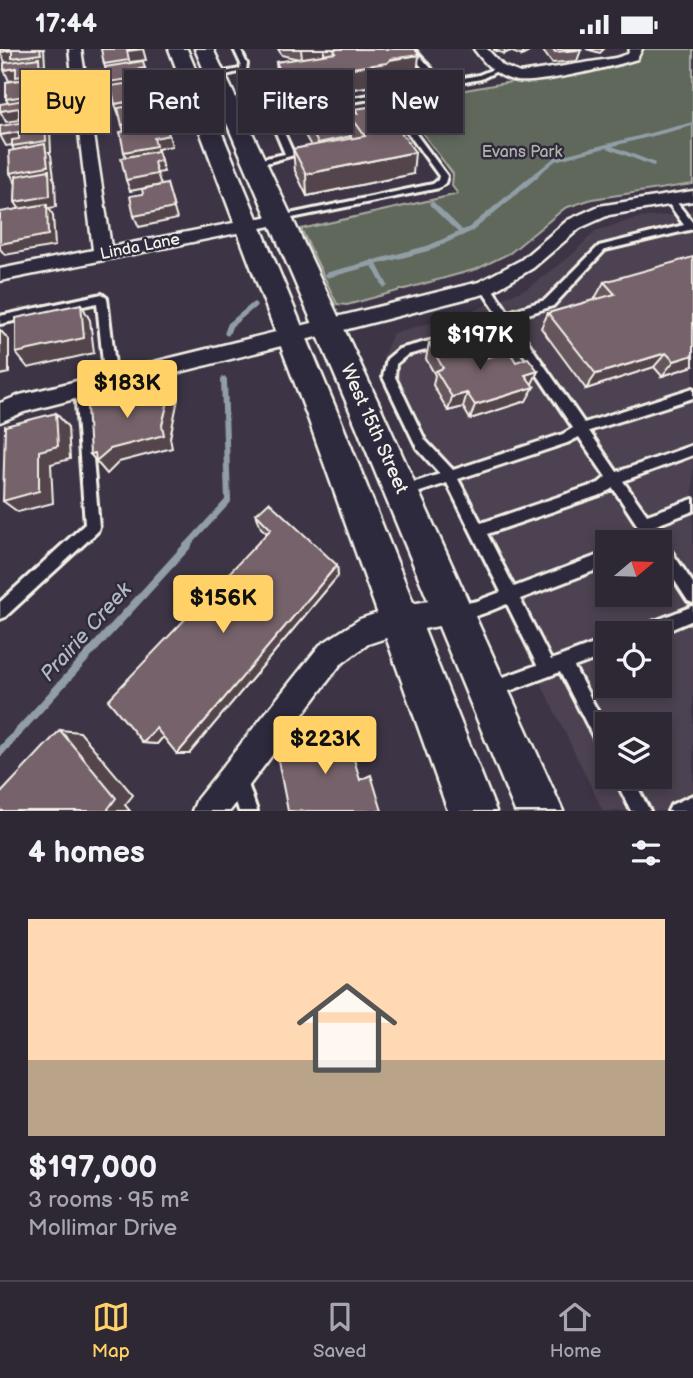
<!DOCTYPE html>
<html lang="en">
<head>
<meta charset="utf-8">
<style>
	body { margin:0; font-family:"Balsamiq Sans",sans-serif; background:#3a3440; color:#f1f3f6; height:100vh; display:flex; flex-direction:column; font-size:26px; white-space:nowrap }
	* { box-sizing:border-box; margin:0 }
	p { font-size:23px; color:#a7a6ac }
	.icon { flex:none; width:38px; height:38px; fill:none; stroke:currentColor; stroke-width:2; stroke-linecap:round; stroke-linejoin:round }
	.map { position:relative; height:762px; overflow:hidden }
	.side { display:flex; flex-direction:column; background:#2e2834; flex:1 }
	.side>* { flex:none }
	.hud { position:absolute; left:21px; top:21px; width:651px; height:63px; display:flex; gap:14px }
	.needle { width:46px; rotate:71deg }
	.buttons { position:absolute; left:595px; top:481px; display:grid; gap:14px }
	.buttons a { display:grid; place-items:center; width:77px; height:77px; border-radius:0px; background:#2e2834; box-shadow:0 4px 10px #0003,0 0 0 2px #49444f; font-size:35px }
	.price { position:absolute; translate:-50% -60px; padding:0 16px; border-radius:7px; background:#ffd166; color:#111; font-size:23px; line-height:46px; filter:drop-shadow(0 2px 4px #0008) }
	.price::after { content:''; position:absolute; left:50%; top:42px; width:21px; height:16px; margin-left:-10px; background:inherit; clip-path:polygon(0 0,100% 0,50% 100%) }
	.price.active { background:#222; color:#fff }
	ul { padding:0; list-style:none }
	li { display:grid; align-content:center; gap:14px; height:371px; padding:0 28px }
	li+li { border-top:2px solid #49444f }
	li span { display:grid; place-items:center; height:217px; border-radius:0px; color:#555 }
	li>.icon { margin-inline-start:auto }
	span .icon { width:126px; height:126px; fill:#fffc; stroke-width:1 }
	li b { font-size:30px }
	h2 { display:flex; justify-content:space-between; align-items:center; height:84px; padding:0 28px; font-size:30px }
	.tag { padding:0 24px; border-radius:0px; background:#2e2834; box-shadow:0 4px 10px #0003,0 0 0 2px #49444f; font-size:24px; line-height:63px }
	.tag.active { background:#ffd166; color:#111 }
	.status { display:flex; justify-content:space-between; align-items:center; height:49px; padding:0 35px; background:#2e2834; direction:ltr }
	.status svg { height:19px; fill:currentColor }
	.tabs { display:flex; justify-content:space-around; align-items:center; height:98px; border-top:2px solid #49444f; background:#2e2834; font-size:19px; color:#a7a6ac }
	.tabs a { display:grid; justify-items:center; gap:4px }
	.tabs .active { color:#ffd166 }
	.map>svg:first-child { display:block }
</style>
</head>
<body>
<div class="status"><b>17:44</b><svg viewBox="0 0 49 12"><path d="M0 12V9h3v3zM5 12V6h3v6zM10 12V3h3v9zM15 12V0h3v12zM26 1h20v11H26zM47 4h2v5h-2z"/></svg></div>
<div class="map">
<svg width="693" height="762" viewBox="0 0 693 762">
	<rect width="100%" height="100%" fill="#3d3546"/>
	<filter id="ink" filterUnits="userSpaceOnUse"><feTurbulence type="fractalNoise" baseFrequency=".0143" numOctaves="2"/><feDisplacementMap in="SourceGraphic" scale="14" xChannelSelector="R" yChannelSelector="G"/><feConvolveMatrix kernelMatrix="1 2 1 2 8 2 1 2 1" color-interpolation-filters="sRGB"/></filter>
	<g filter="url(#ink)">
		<!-- built -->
		<path fill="#4e4251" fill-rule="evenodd" d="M693,161V762H603L383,308L393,284L468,264L528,239L573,205L595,182L638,169L672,166ZM607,494H660V546H607ZM607,584H660V637H607ZM607,676H660V728H607Z"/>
		<!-- green -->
		<polygon fill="#60685c" stroke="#aaaca2" stroke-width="2" points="641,0 693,0 693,135 592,150 565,159 510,204 477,220 347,256 337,255 301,180 458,145 452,137 453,125 415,74 417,63 408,51 637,11"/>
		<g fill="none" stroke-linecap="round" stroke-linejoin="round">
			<!-- stream-far3 -->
			<g stroke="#919ea6" stroke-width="3.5">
				<polyline points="607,97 653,115"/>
				<polyline points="533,128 555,110 693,75"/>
			</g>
			<!-- stream-far2 -->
			<g stroke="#919ea6" stroke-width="5">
				<polyline points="432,155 462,184"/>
				<polyline points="373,213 385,236"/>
				<polyline points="328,226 429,199 471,180 536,126"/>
				<polyline points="227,284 230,276 254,256"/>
			</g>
			<!-- stream-far1 -->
			<polyline stroke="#919ea6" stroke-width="6" points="186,498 228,452 224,331"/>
			<!-- stream -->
			<polyline stroke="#919ea6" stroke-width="8" points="0,703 188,496"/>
			<!-- service casing -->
			<g stroke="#f4f1e8" stroke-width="6">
				<g id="service">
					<polygon points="234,0 240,0 247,15 246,21 214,29 214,25 240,20 241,15"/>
					<polygon points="407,0 414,0 443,33 479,26 498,18 501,20 481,30 388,47 447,127 445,134 439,139 277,172 277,168 280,167 433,135 438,131 439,127 382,48 276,66 294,106 255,117 251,114 252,112 285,105 269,67 208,77 204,75 208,73 436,35"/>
					<path d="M670,148L673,149L693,174V180L605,201L553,257L512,270L584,374L693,339V349L589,382L617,423L693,396V406L623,432L647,466L693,450V462L654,477L693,534V554L688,552L660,509V494H649L613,439L603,445L487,485L514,538L607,503V517L520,550L551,611L607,590V606L574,618L607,680V705L601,703L560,623L493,648L487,646L485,640L487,634L537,616L507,555C491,561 468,574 452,567L450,562L452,557L477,552L501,543L447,434L402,449L397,447L395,443L397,439L440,425L417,399L383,328L387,310L399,300L503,273L480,238L481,235H489L508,263L545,251L599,197L684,176L666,151ZM507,280L573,379L563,385L453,421L425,391L395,328L396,315L407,306ZM579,388L606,428L599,434L481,474L458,430L567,394Z"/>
					<polygon points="102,245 107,249 117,333 111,338 105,333 97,254 0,275 0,267"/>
					<polygon points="81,335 87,340 99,478 97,483 5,568 0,570 0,553 85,475 75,340"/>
					<polygon points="693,557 693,571 660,585 635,584 637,579"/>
					<polygon points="238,720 244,723 257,762 239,762 229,729 232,723"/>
					<polygon points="614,728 632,728 650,762 631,762"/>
					<polygon points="693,746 693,762 668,762 671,756"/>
				</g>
			</g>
			<!-- minor casing -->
			<g stroke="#f4f1e8" stroke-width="5">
				<g id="minor">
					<polygon points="69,0 81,0 111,198 280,165 286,166 289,170 286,174 0,232 0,220 93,201"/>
					<path d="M474,0H487L503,17L520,24L616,9L628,5L630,0H642L637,10C615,17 539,35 517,32C498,29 485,15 474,0Z"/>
					<polygon points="693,142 693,152 609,166 580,179 533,219 492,243 24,363 0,373 0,354 20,346 479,233 521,211 568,171 599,157"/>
					<polygon points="454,548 464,552 468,562 464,572 398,585 368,595 340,616 230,762 192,762 197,750 320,596 360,570 398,557"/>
				</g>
			</g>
			<!-- secondary casing -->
			<g stroke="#f4f1e8" stroke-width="5">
				<g id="secondary">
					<polygon points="169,0 187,0 341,372 496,762 448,762 309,372"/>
					<polygon points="195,0 213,0 380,357 563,762 515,762 348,357"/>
				</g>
			</g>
			<!-- service -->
			<use href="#service" fill="#2f2a3d" fill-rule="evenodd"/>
			<!-- minor -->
			<use href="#minor" fill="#2f2a3d" fill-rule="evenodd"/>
			<!-- secondary -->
			<use href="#secondary" fill="#2f2a3d" fill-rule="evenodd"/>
		</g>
		<!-- wall -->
		<g fill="#65545c" stroke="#f4f1e8" stroke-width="2">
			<polygon points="278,0 415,0 417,26 390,31 386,35 286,50 278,34 276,13 299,10 282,6"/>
			<polygon points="494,0 534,0 522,7 510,2 504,5 494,1"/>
			<polygon points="543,0 580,0 581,1 577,12 552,14 543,2"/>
			<polygon points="586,0 604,0 600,4"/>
			<polygon points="355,60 413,125 307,147 295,122 293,100 311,97 301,79 300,62 350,86 350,66 355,65"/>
			<polygon points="604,233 693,317 662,327 654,318 586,340 541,279 548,264 597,250 595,249"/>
			<polygon points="429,294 478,311 516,313 538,322 531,335 526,352 470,370 463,358 448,362 433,336 435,326 426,310"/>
			<polygon points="256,465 337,516 338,527 189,705 163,688 157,695 143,694 267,484 261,479"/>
		</g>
		<!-- shaded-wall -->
		<g fill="#53454b" stroke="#f4f1e8" stroke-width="2">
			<polygon points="44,0 45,16 42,16 44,20 44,35 48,43 49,55 45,55 47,59 48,78 50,81 51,103 49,103 51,106 54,128 53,128 55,132 56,158 49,159 53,166 55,197 5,206 0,200 0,195 22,164 15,153 16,135 10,124 18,109 12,97 25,82 19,71 6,73 0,62 11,60 6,50 21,39 17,31 9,32 4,21 16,19 40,24 5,13 0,3 12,1"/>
			<polygon points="103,0 143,0 146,11 130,13 132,21 145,19 149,30 132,33 134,41 112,44 108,33 108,26 104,15"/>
			<polygon points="301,0 324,0 324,7 302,10"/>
			<polygon points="505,0 511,0 510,2 504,5"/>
			<polygon points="524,0 534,0 522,7"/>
			<polygon points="419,6 417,26 390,31 386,35 286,50 284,29"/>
			<polygon points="152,38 155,49 148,51 144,39"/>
			<polygon points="147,49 150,61 119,66 115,55"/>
			<polygon points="157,66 161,77 150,79 147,68"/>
			<polygon points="148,72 151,83 126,88 122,76"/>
			<polygon points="19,83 25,94 6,97 0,86"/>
			<polygon points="169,86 172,97 157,100 160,109 128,114 124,103 154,89"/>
			<polygon points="351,87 351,104 319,110 318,94"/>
			<polygon points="158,102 164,123 157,124 161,136 130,142 126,131 154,113"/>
			<polygon points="415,103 413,125 307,147 306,125"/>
			<polygon points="167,135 177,170 139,178 134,167"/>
			<polygon points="81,255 90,271 94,304 28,319 16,304"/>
			<polygon points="0,281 9,291 9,324 0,326"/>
			<polygon points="666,304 654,318 586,340 596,325"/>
			<polygon points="693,306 693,317 662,327 674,312"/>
			<polygon points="538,322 531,337 525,326"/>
			<polygon points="172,336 178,350 170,389 172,399 119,413 107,425 90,405 110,400 162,376"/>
			<polygon points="534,338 526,352 470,370 475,356"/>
			<polygon points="467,344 463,358 448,362 452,348"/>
			<polygon points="56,364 68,378 70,410 51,415 53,454 18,463 3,452 39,402"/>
			<polygon points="337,516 338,527 189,705 177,705"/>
			<polygon points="156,679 169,681 157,695 143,694"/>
			<polygon points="60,681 80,683 133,746 125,756 130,762 109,762"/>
		</g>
		<!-- building -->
		<g fill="#76626b" stroke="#f4f1e8" stroke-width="2">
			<polygon points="0,0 40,0 41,5 12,9 12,1 0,3"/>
			<polygon points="101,0 143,0 127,2 129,11 104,15"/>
			<polygon points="333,0 415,0 419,6 391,10 387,14 284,29 276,13 336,4"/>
			<polygon points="553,0 580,0 581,1 555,3"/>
			<polygon points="39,9 40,24 16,28 16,19 4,21 4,14"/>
			<polygon points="143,12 145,19 128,22 130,30 108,33 105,18"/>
			<polygon points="36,29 36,33 43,32 43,44 6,50 6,33"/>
			<polygon points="150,31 152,38 144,39 147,49 115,55 111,37"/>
			<polygon points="42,48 43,67 19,70 19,59 0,62 0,55"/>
			<polygon points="154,53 157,66 147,68 148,72 122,76 118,59"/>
			<polygon points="381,56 415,103 306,125 293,100 365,87 350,66 358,64 355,60"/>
			<polygon points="332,57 351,87 318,94 300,62"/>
			<polygon points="45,70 46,92 12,97 12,91 19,90 19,83 0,86 0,77"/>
			<polygon points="166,75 169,86 154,89 156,97 124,103 120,83"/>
			<polygon points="45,95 48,117 10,124 9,102"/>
			<polygon points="158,102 161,111 154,113 157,125 126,131 121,109"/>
			<polygon points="49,121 50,147 15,153 16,127"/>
			<polygon points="167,135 174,159 134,167 130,147 143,145 142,140"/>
			<polygon points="47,155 48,186 0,195 0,163"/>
			<polygon points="693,208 693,306 674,312 666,304 596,325 548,264 615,245 604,233"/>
			<polygon points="81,255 84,289 16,304 16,269"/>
			<polygon points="461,285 478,311 509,302 516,313 528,309 538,322 525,326 534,338 475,356 467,344 452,348 436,322 443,319 429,294"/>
			<polygon points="172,336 162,376 164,386 110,400 96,412 95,404 90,405 87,358"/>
			<polygon points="56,364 58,397 39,402 39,442 3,452 5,377"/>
			<polygon points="269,453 337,516 177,705 156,679 143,694 108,651 271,480 256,465"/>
			<polygon points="344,675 360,731 371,726 382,762 288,762 276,701"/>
			<polygon points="60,681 116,749 108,760 109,762 0,762 0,745"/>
		</g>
	</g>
	<g text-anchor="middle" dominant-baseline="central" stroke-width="5" stroke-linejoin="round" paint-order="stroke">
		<!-- far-park labels -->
		<g font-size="16" fill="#b1b3a9" stroke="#2f2a3d">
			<text x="522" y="103">Evans Park</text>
		</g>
		<!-- far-street labels -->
		<g font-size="16" fill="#f4f1e8" stroke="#2f2a3d">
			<text transform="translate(140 198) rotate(-11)">Linda Lane</text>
		</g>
		<!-- street labels -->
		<g font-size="19" fill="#f4f1e8" stroke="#2f2a3d">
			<text transform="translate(374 380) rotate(66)">West 15th Street</text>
		</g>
		<!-- water labels -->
		<g font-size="21" font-style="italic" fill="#b2b9bc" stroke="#2f2a3d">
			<text transform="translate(86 583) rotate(-48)">Prairie Creek</text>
		</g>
	</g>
</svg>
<div class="buttons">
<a><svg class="needle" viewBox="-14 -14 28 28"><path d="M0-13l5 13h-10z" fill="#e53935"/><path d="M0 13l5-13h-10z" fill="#a7a6ac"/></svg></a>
<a><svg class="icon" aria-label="locate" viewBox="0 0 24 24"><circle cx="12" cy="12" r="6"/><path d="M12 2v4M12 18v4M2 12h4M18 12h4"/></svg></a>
<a><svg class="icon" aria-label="layers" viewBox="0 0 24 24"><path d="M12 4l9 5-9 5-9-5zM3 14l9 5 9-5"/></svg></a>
</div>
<b class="price active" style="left:480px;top:323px">$197K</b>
<b class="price" style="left:127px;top:371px">$183K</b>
<b class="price" style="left:223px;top:586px">$156K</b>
<b class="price" style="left:325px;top:727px">$223K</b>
<div class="hud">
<a class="tag active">Buy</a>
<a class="tag">Rent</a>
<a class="tag">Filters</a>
<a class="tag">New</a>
</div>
</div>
<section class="side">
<h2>4 homes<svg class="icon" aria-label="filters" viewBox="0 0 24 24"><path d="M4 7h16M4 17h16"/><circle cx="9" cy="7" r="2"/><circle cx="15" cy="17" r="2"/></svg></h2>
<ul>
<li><span style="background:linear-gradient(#ffd9b3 65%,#b9a48a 0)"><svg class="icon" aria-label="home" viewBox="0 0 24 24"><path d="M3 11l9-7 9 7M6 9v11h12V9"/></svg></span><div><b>$197,000</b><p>3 rooms · 95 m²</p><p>Mollimar Drive</p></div></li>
</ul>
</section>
<nav class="tabs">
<a class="active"><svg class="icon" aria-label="map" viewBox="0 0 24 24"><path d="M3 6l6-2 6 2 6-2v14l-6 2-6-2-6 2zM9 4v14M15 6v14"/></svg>Map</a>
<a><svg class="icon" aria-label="saved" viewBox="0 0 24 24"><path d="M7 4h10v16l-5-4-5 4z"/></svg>Saved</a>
<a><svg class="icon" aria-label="home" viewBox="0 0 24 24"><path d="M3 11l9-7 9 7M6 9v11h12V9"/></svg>Home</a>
</nav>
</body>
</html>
